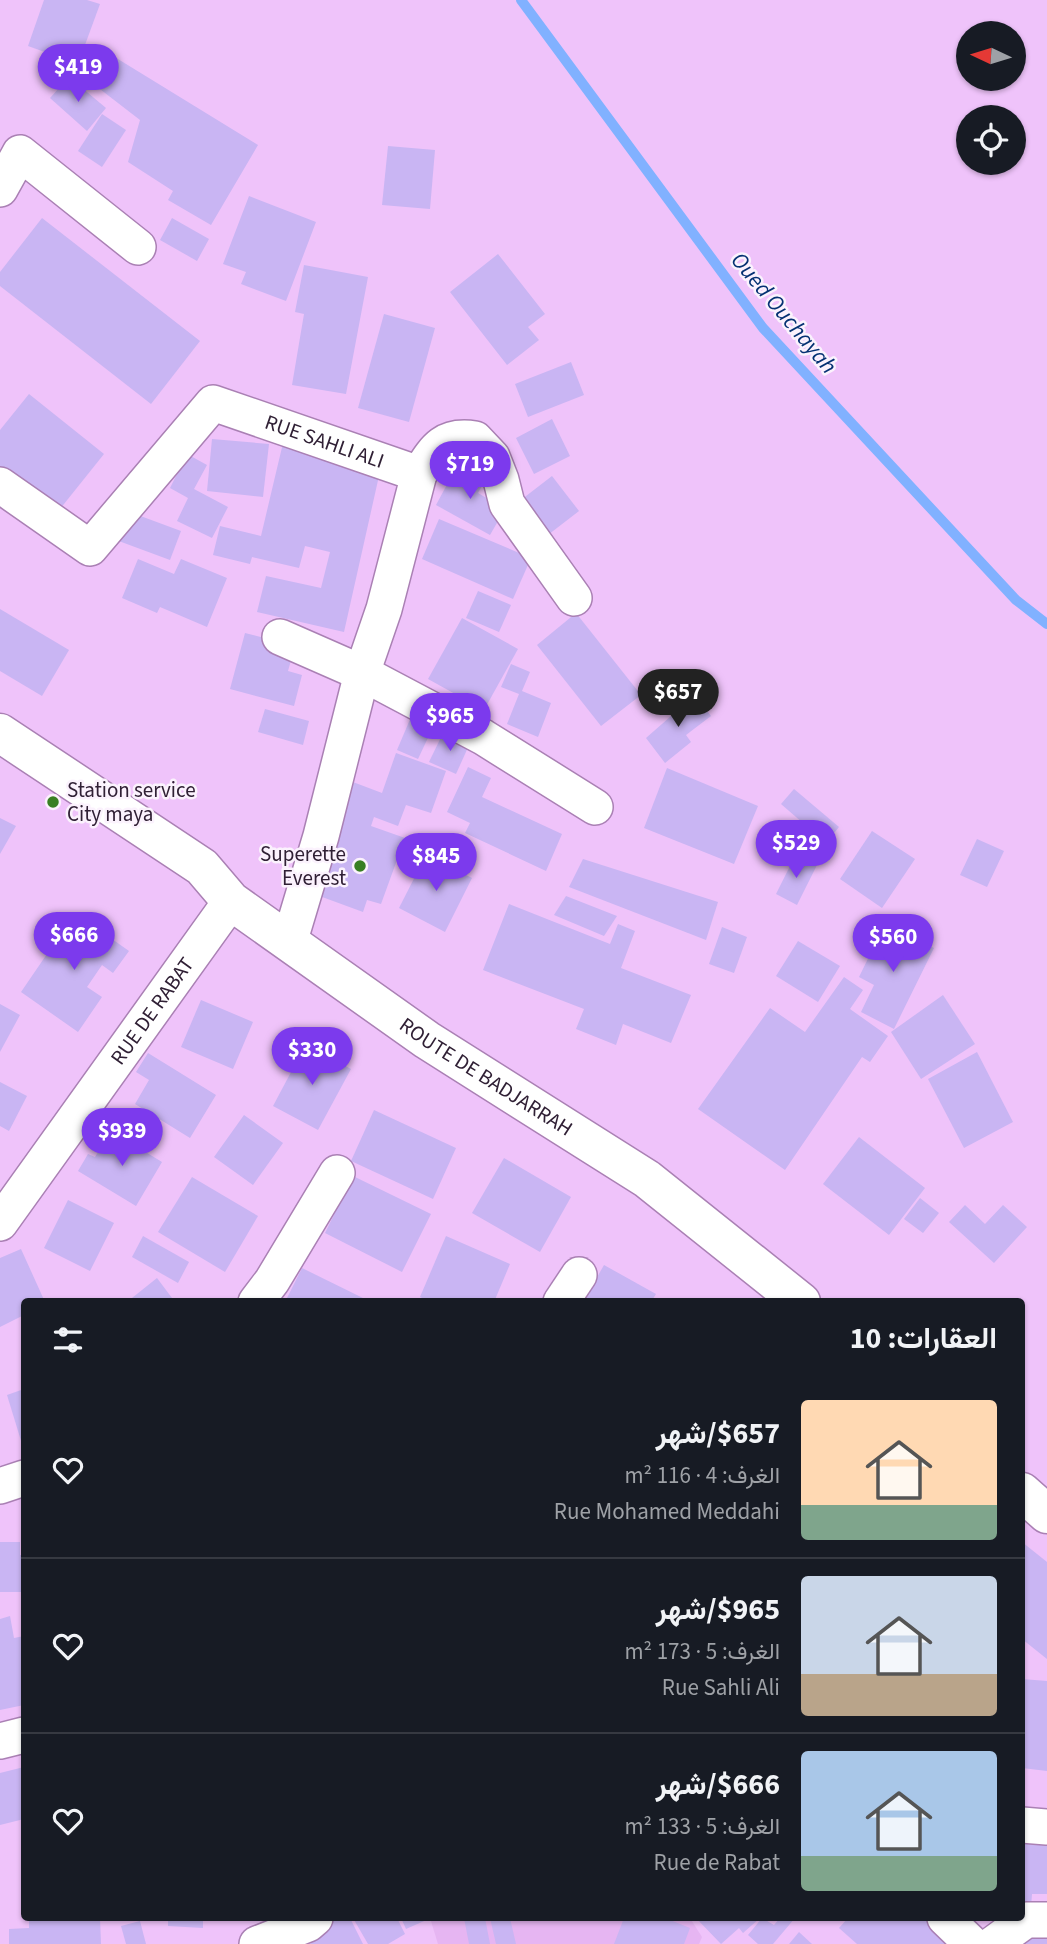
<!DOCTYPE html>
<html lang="ar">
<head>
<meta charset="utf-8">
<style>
	body { margin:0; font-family:"Source Sans 3",Vazirmatn,sans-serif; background:#20242c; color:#f1f3f6; direction:rtl; height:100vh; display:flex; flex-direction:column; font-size:26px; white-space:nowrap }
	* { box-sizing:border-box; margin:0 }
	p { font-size:23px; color:#9ea1a6 }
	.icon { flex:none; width:38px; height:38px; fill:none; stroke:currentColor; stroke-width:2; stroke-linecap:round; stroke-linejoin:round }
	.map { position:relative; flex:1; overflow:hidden; direction:ltr }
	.side { position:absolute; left:21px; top:1298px; width:1004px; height:623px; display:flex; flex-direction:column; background:#171b24; border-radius:7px; box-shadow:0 2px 5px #0004; direction:rtl }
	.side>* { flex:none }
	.needle { width:46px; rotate:274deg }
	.fabs { position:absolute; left:956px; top:21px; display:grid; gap:14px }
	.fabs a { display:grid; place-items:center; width:70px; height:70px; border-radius:50%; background:#171b24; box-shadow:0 2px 5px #0004; font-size:35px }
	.price { position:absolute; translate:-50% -60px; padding:0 16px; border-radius:24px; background:#7c3aed; color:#fff; font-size:23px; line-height:46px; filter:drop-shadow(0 2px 4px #0008) }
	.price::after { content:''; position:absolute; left:50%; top:42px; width:21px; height:16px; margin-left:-10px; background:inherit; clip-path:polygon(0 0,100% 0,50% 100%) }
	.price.selected { background:#222; color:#fff }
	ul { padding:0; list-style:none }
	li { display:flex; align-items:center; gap:21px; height:175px; padding:0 28px }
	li+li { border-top:2px solid #363941 }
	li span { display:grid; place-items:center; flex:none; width:196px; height:140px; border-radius:7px; color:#555 }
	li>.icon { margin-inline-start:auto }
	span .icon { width:84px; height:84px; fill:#fffc; stroke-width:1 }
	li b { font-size:30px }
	h2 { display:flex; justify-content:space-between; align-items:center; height:84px; padding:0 28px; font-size:30px }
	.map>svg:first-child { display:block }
</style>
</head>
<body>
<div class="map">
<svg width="1047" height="1944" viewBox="0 0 1047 1944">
	<rect width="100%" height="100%" fill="#efc3fa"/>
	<!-- built -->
	<polygon fill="#e6b5f2" points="430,1918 690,1918 702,1937 699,1944 438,1944"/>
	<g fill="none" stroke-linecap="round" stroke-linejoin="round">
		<!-- stream -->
		<polyline stroke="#81b1ff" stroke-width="10" points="521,0 763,328 1016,600 1047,624"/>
	</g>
	<!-- building -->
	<g fill="#c9b5f3">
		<polygon points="44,0 87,0 100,4 78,64 28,46"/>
		<polygon points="100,48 258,145 211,225 168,200 173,191 128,162 140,120 83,76"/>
		<polygon points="69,77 106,108 87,131 50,98"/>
		<polygon points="102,114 126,130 102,167 78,151"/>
		<polygon points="388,146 435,150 430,209 382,205"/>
		<polygon points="249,196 316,222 286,301 241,284 246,272 223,264"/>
		<polygon points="42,218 200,341 151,404 0,286 0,272"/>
		<polygon points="172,218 209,239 197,261 160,240"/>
		<polygon points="498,254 545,314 528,327 539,340 507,365 450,292"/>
		<polygon points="304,265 368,277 346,394 292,385 304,314 295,312"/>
		<polygon points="384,314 435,328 409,422 358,408"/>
		<polygon points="571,362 584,395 528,417 515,384"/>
		<polygon points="29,394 104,454 56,514 0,469 0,430"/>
		<polygon points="552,419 570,456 534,474 516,438"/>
		<polygon points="212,439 269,444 263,497 207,491"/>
		<polygon points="283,443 381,467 344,632 257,612 266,576 321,588 330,552 305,546 299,568 252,557 250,564 213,555 220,526 261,536"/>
		<polygon points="187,454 207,465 194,489 228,507 212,538 177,521 188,498 170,488"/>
		<polygon points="458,464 484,482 478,493 505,509 490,535 436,505"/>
		<polygon points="552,476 579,511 544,538 517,503"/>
		<polygon points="127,511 181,531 170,560 116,540"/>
		<polygon points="439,519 531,558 513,599 422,559"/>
		<polygon points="138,559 174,574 181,559 227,578 207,627 160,607 157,613 122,598"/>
		<polygon points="478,591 511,605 499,632 466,618"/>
		<polygon points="0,609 69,650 42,696 0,671"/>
		<polygon points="576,613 641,695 601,726 537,645"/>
		<polygon points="462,618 518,649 484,710 428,679"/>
		<polygon points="245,633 295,646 288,671 302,675 294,706 230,689"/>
		<polygon points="511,664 530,672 522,691 551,703 538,737 507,724 519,694 501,687"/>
		<polygon points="695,695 711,716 686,735 691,742 665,763 646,738"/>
		<polygon points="265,709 309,721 303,745 258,732"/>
		<polygon points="411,717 433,727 418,759 397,750"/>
		<polygon points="444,731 470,743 456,774 429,762"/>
		<polygon points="396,753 446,771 431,813 406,805 398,826 374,817 371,826 405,838 381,904 367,900 363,912 314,894 345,779 382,793"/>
		<polygon points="468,767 491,778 482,797 562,834 546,871 465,833 470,823 447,812"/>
		<polygon points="667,768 758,806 734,864 644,828"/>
		<polygon points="794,789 839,827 826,843 781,804"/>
		<polygon points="0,818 16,826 0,854"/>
		<polygon points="872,831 915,859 882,908 840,879"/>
		<polygon points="977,839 1004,851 987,887 960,875"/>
		<polygon points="796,854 817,865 797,905 776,894"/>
		<polygon points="426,855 472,878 445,932 399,908"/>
		<polygon points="583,859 718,902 706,940 569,887"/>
		<polygon points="566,896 617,916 604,936 554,915"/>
		<polygon points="509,904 610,944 618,924 635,931 621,968 691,995 671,1043 623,1024 616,1045 576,1029 584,1009 483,970"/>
		<polygon points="75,913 129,951 113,973 102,965 87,987 102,997 78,1032 21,992"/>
		<polygon points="885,924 934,948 894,1029 861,1012 874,985 859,977"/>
		<polygon points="722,927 747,937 734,973 709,964"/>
		<polygon points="798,941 840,966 818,1002 776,976"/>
		<polygon points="844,977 863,990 850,1009 888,1036 870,1062 862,1057 785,1170 698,1109 770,1008 805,1032"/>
		<polygon points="943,995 975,1044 921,1079 891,1032"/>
		<polygon points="201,1000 253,1022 233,1069 181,1047"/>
		<polygon points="0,1004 20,1015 0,1052"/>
		<polygon points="306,1044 351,1069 318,1130 273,1106"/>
		<polygon points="977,1052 1013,1122 964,1148 928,1079"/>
		<polygon points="148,1053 216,1095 190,1138 135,1104 149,1080 136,1072"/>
		<polygon points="0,1082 27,1096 9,1131 0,1126"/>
		<polygon points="374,1110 456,1148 433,1199 351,1161"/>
		<polygon points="244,1115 283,1143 253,1185 214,1157"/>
		<polygon points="111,1131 162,1162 136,1206 78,1171 88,1154 95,1157"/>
		<polygon points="859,1137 925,1188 889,1235 823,1184"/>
		<polygon points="504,1158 571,1197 540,1252 472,1213"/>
		<polygon points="353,1176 431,1214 402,1272 325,1233"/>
		<polygon points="192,1177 258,1216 225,1272 158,1232"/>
		<polygon points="920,1198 939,1213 923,1233 904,1219"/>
		<polygon points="68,1200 114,1223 90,1271 44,1248"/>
		<polygon points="965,1205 985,1224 1003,1205 1027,1227 994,1263 949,1222"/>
		<polygon points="143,1236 189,1262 178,1283 132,1257"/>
		<polygon points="446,1236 510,1264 494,1302 431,1302 420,1297"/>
		<polygon points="21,1249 45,1302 24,1302 24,1315 0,1327 0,1258"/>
		<polygon points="604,1265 656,1294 651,1302 583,1302"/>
		<polygon points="302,1268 365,1299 364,1302 285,1302"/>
		<polygon points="157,1278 175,1302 127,1302"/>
		<polygon points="24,1389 24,1443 22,1444 7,1395"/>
		<polygon points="0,1542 20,1542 20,1555 24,1555 24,1592 0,1592"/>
		<polygon points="1022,1542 1047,1562 1047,1659 1022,1639"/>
		<polygon points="10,1616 14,1638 24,1636 24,1705 0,1710 0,1619"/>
		<polygon points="1022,1679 1047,1681 1047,1771 1022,1768"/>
		<polygon points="24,1767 24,1819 0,1825 0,1773"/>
		<polygon points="1022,1830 1047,1831 1047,1894 1032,1894 1031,1907 1022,1906"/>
		<polygon points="29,1918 100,1918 101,1944 9,1944 9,1929 29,1928"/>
		<polygon points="168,1918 203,1918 203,1928 168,1926"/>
		<polygon points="331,1918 350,1918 363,1944 311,1944 304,1931"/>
		<polygon points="353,1918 397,1918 405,1934 388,1944 368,1944"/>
		<polygon points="401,1918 431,1918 406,1929"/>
		<polygon points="464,1918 485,1918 490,1944 469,1944"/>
		<polygon points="490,1918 510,1918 516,1944 496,1944"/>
		<polygon points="624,1918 665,1918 690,1928 684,1944 614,1944"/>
		<polygon points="696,1918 760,1918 743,1933 739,1928 721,1944"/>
		<polygon points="762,1918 774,1925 780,1918 795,1918 773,1944 758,1944 748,1935"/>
		<polygon points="848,1918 927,1918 955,1944 857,1944 839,1928"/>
		<polygon points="140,1921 146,1944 126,1944 121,1926"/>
		<polygon points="799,1932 812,1944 789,1944"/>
		<polygon points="1023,1932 1047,1933 1047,1944 1022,1944"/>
	</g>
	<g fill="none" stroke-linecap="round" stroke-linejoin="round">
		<!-- minor casing -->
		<g stroke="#aa80b4" stroke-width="38">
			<g id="minor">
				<polyline points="0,189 20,153 138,247"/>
				<path d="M419,474C435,449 443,434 475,439L492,457L501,480L507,504L574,598"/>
				<path id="s1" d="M0,485L90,548L213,403L419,474L384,609L362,673L321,836L289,943"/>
				<polyline points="280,637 362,673 483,737 595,807"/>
				<path id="s2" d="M0,1223L231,901"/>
				<polyline points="256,1302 272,1281 337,1173"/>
				<polyline points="561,1302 579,1275"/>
				<polyline points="0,1486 24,1478"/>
				<polyline points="0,1741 24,1735"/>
				<polyline points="1022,1825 1047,1827"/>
				<polyline points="945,1918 972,1944"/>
				<polyline points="257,1944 308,1924 315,1918"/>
				<polyline points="993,1944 1026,1920 1047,1920"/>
			</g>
		</g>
		<!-- major casing -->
		<g stroke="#aa80b4" stroke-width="41">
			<g id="major">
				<path id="s3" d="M0,733L202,867L231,901L427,1040L647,1179L801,1302"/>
				<polyline points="1022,1492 1047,1514"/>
			</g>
		</g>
		<!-- minor -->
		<use href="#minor" stroke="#fff" stroke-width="35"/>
		<!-- major -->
		<use href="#major" stroke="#fff" stroke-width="38"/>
	</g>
	<!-- markers -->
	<g fill="#387f23" stroke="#fbf2fd" stroke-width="2.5">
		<circle cx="53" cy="802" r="7"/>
		<circle cx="360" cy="866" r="7"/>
	</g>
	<g text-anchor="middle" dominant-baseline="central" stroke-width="5" stroke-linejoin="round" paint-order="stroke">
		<!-- street labels -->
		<g font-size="21" fill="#302035" stroke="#fbf2fd">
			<text stroke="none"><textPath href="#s1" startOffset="418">RUE SAHLI ALI</textPath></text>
			<text stroke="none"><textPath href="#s2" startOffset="261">RUE DE RABAT</textPath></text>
			<text stroke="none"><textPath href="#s3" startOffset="597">ROUTE DE BADJARRAH</textPath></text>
		</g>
		<!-- poi labels -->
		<g font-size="21" fill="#302035" stroke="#fbf2fd" text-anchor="start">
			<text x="67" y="790">Station service<tspan x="67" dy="24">City maya</tspan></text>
			<text x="346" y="854" text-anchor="end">Superette<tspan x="346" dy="24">Everest</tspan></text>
		</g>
		<!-- water labels -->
		<g font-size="23" font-style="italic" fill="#053173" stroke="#fbf2fd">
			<text transform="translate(784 313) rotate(50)">Oued Ouchayah</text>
		</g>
	</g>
</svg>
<div class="fabs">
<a><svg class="needle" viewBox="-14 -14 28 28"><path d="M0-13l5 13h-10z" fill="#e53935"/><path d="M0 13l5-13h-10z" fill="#9ea1a6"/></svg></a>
<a><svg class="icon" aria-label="locate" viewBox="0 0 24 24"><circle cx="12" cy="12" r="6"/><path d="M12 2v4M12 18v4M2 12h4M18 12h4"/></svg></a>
</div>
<b class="price" style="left:78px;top:104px">$419</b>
<b class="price" style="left:470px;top:501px">$719</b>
<b class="price selected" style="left:678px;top:729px">$657</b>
<b class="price" style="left:450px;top:753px">$965</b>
<b class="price" style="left:796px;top:880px">$529</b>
<b class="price" style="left:436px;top:893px">$845</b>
<b class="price" style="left:74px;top:972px">$666</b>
<b class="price" style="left:893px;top:974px">$560</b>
<b class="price" style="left:312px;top:1087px">$330</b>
<b class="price" style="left:122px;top:1168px">$939</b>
<section class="side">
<h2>العقارات: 10<svg class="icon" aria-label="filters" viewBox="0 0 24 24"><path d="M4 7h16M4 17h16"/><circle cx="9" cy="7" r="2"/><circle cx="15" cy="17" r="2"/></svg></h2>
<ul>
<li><span style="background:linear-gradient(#ffd9b3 75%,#7fa58c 0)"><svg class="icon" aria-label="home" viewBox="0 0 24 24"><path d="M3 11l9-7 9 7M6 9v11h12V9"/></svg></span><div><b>$657/شهر</b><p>الغرف: 4 · 116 m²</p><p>Rue Mohamed Meddahi</p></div><svg class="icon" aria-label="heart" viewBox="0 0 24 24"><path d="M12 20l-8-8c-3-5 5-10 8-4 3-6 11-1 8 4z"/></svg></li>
<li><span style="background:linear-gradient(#c9d6e8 70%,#b9a48a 0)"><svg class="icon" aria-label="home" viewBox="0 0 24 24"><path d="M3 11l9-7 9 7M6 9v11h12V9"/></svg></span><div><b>$965/شهر</b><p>الغرف: 5 · 173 m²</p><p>Rue Sahli Ali</p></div><svg class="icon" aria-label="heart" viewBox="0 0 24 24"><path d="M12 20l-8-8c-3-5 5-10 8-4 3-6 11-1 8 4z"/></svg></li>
<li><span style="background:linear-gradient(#a9c7e8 75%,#7fa58c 0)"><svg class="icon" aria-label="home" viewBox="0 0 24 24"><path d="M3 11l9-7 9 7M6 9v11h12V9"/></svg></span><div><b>$666/شهر</b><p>الغرف: 5 · 133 m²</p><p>Rue de Rabat</p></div><svg class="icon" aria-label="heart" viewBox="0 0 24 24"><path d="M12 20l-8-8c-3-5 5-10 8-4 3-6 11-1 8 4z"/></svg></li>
</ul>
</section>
</div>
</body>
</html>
